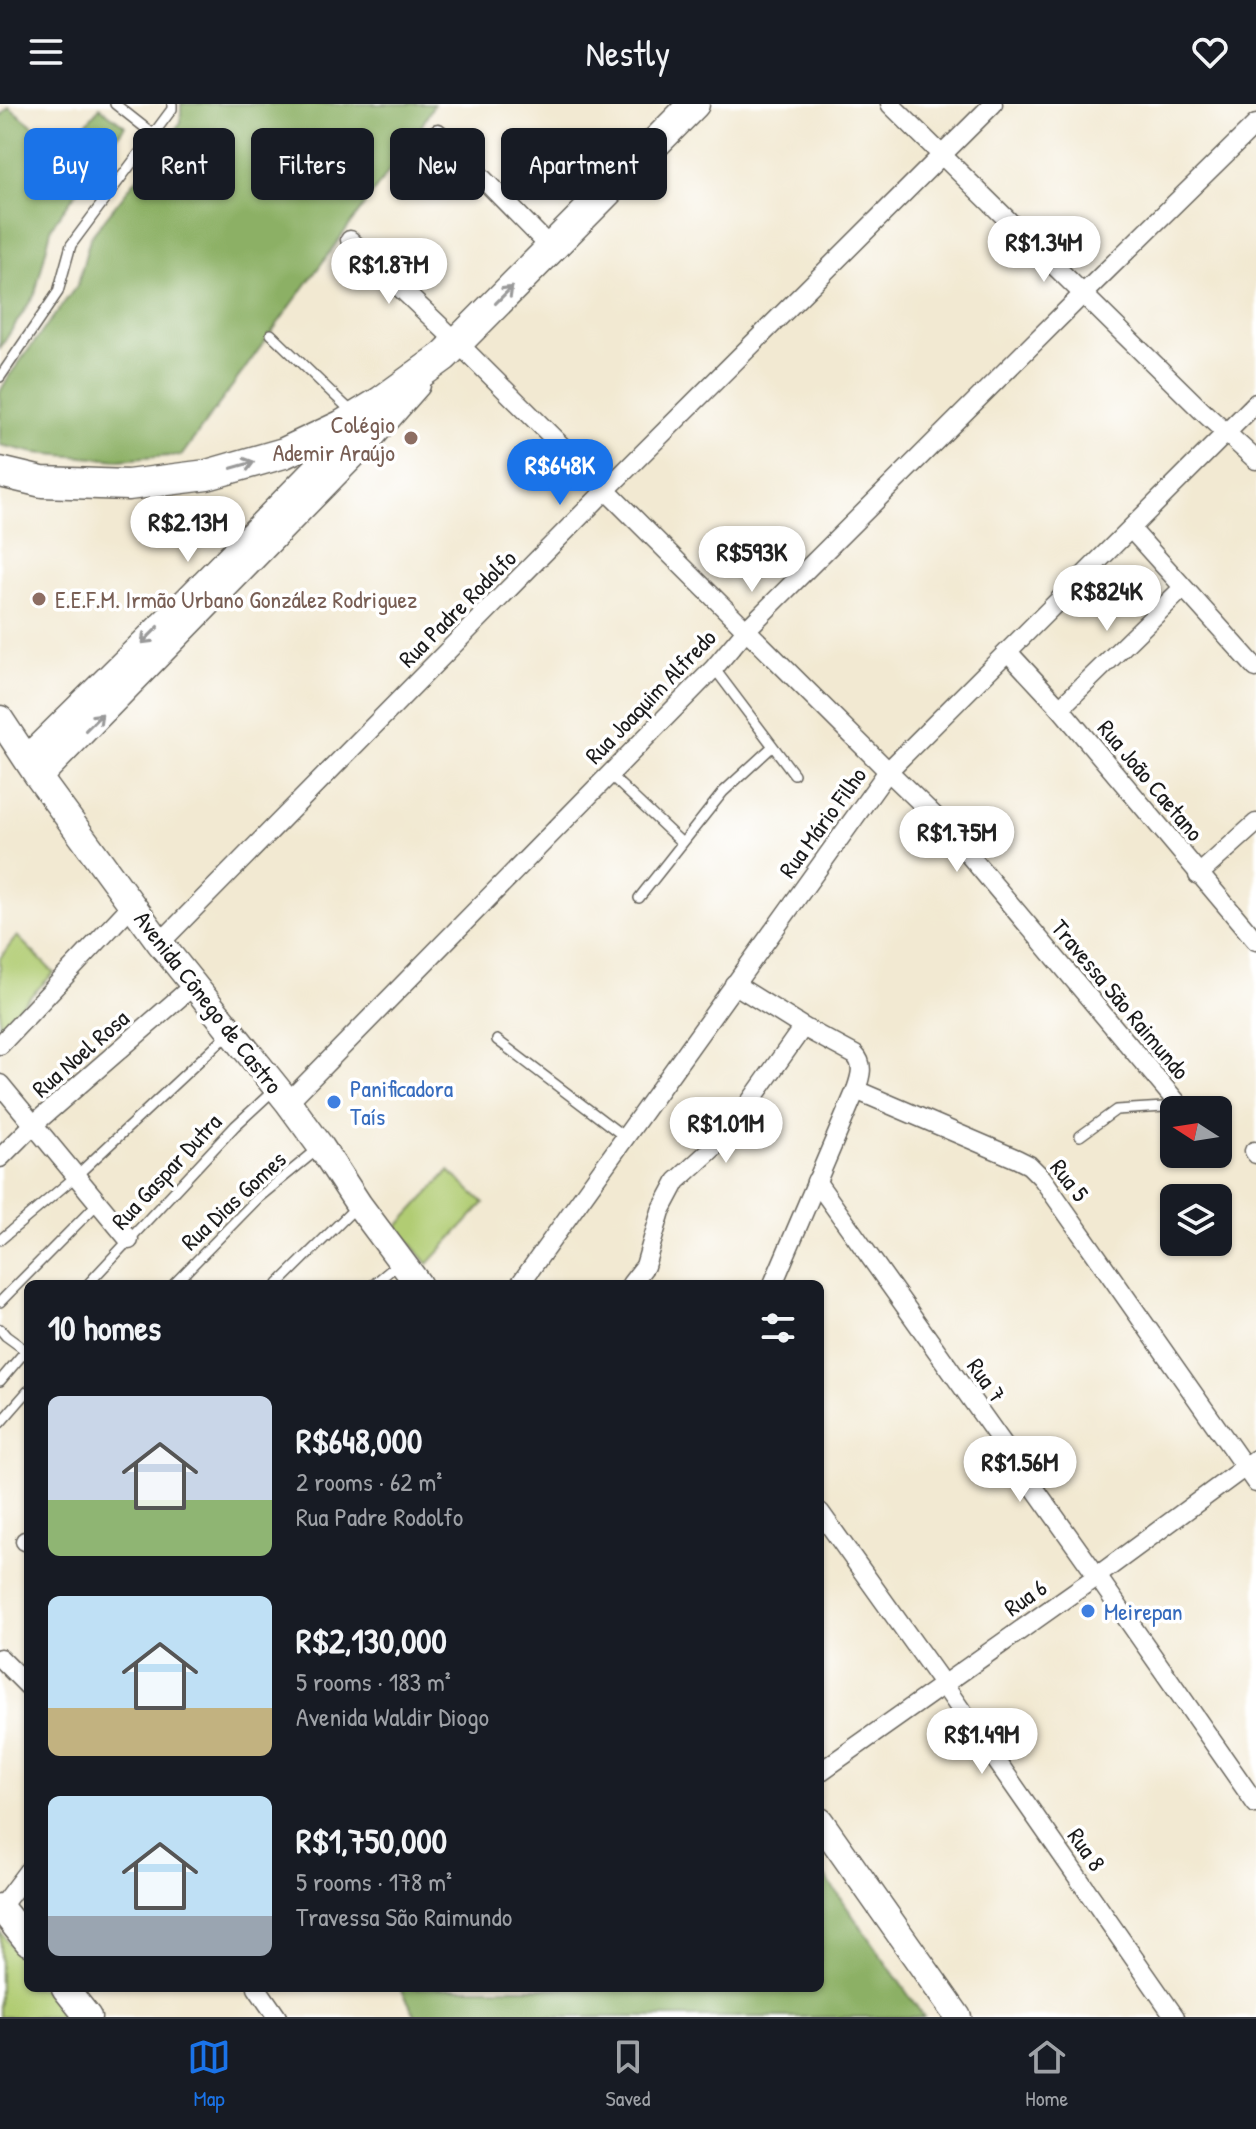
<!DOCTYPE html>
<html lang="en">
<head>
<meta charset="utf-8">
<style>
	body { margin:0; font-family:"Patrick Hand",sans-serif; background:#242831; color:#f1f3f6; height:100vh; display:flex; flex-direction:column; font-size:30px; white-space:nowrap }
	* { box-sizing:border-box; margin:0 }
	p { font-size:26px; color:#9ea1a6 }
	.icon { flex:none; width:44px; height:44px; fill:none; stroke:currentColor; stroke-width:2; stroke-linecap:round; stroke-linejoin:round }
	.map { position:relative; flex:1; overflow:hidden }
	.side { position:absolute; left:24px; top:1176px; width:800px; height:712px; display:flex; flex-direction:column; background:#171b24; border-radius:12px; box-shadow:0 2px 6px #0004 }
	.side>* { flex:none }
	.guide { position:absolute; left:24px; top:24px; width:800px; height:72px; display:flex; gap:16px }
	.needle { width:52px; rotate:282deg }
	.controls { position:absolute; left:1160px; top:992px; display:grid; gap:16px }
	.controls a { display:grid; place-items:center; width:72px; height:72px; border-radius:12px; background:#171b24; box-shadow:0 2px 6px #0004; font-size:40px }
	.price { position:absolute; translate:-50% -68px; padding:0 18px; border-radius:28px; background:#fff; color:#222; font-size:26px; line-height:52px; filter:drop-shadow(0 2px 4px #0008) }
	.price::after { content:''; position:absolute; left:50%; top:48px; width:24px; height:18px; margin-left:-12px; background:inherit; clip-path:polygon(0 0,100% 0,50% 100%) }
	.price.on { background:#1a73e8; color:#fff }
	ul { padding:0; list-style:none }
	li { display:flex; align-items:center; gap:24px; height:200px; padding:0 24px }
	li span { display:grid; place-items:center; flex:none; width:224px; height:160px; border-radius:12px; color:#555 }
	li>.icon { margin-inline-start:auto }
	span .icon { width:96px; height:96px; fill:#fffc; stroke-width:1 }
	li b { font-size:34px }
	h2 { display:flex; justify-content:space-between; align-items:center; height:96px; padding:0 24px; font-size:34px }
	.chip { padding:0 28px; border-radius:12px; background:#171b24; box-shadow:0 2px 6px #0004; font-size:28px; line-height:72px }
	.chip.on { background:#1a73e8; color:#fff }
	header { display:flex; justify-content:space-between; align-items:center; height:104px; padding:0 24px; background:#171b24; font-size:36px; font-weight:600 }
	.menu { display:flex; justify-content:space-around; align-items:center; height:112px; border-top:2px solid #363941; background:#171b24; font-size:22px; color:#9ea1a6 }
	.menu a { display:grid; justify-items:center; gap:4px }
	.menu .on { color:#1a73e8 }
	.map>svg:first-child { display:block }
</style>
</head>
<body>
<header><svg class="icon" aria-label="menu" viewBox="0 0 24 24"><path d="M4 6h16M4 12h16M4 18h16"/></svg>Nestly<svg class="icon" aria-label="heart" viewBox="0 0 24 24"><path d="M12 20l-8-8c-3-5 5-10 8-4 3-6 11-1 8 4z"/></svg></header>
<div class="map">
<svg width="1256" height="1913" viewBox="0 0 1256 1913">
	<rect width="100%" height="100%" fill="#fff"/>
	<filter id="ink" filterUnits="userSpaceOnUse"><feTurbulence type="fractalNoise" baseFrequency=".0125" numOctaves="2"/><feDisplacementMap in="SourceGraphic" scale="16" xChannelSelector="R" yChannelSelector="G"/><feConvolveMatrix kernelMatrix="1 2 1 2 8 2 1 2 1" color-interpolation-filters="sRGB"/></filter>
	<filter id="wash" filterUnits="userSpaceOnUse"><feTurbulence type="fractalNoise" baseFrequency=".006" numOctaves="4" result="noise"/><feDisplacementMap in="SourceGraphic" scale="32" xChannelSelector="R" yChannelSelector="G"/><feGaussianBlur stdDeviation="1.8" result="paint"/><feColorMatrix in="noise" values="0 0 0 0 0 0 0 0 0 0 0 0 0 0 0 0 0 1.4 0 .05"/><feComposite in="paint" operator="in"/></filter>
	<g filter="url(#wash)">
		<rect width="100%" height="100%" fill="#f2e9d2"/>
		<!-- green -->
		<g fill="#b1cc73" stroke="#667448" stroke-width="2">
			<polygon points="17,832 54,869 0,922 0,854"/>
			<polygon points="449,1067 484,1099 428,1160 397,1123"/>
			<polygon points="0,1827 28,1865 28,1884 43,1884 65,1913 0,1913"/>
		</g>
		<!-- forest -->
		<g fill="#8cb065" stroke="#546640" stroke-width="2">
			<polygon points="181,0 434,0 421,23 182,351 119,356 35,349 0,341 0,288 9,272 78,180 90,134 181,18"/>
			<polygon points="9,3 64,46 100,3 125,22 52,122 35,190 0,244 0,13"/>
			<polygon points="820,1765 924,1913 416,1913 401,1884 820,1884"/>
		</g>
	</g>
	<g filter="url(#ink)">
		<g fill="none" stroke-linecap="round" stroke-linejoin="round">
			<!-- service casing -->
			<g stroke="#67645c" stroke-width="12">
				<g id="service">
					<polyline points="115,0 153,30"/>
					<polyline points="271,230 354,310"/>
					<polyline points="0,273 58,188 71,141 172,5 172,0"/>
					<polyline points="714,564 794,670"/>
					<polyline points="609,670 682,739"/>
					<polyline points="639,794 723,688 772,643"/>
					<polyline points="497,936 626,1034"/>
					<polyline points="1080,1032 1116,1006 1180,1002"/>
					<polyline points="0,1136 75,1073 228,930"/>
					<polyline points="88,1180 235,1022 274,986"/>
					<polyline points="174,1180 258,1094 318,1045"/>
					<polyline points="278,1180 356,1103"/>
					<polyline points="374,1180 398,1160"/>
					<polyline points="0,1198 99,1098"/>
					<polyline points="0,1225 6,1232 28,1248"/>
					<polyline points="0,1277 28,1244"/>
					<polyline points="0,1319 28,1287"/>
				</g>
			</g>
			<!-- minor casing -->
			<g stroke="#67645c" stroke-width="21">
				<g id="minor">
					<polyline points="890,0 1202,307 1256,356"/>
					<polyline points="438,29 551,144"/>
					<polyline points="350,136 457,238 888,667 942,719 1180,1002"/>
					<polyline points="1131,425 1256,564"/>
					<polyline points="1008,548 1060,604 1256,837"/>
					<polyline points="1060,604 1183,484"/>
					<polyline points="1198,771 1256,719"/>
					<polyline points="160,839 606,386 993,0"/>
					<path d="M734,880L803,923L855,951C865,961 860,974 856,986L773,1180"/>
					<polyline points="0,941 133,800"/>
					<polyline points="0,980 129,1136"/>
					<polyline points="856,986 1017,1055 1029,1061 1042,1074 1256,1379"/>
					<polyline points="288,998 714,564 746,526 1094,179 1256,20"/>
					<polyline points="1254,1047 1256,1050"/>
					<polyline points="0,1054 33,1021 194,881"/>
					<polyline points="816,1077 1097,1472 1256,1700"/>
					<polyline points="520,1180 888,667 1256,299"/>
					<polyline points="631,1180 645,1162 661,1107 677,1077 714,1043 745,1005 803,923"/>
					<polyline points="820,1408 943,1580 1175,1913"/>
					<polyline points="25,1437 28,1438"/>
					<polyline points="0,1554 28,1582"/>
					<polyline points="820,1668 1097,1472 1256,1355"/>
					<polyline points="0,1804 28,1767"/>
					<polyline points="257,1884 277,1913"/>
				</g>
			</g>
			<!-- tertiary casing -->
			<g stroke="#67645c" stroke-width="27">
				<g id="tertiary">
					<polyline points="26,654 188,494 364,315"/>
					<polyline points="39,674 374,331 418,281"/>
				</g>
			</g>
			<!-- secondary casing -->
			<g stroke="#67645c" stroke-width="29">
				<g id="secondary">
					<polyline points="0,615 39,674 160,839 288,998 321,1043 359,1101 418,1180"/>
					<polyline points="820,1717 958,1913"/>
					<polyline points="0,1803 28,1838"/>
					<polyline points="65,1884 88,1913"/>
				</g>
			</g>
			<!-- primary casing -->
			<g stroke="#67645c" stroke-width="33">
				<polyline id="primary" points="0,368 42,378 128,381 207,371 284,349 341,322 382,297 444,252 694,0"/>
			</g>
			<!-- service -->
			<use href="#service" stroke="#fff" stroke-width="9"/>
			<!-- minor -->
			<use href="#minor" stroke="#fff" stroke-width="18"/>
			<!-- tertiary -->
			<use href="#tertiary" stroke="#fff" stroke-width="24"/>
			<!-- secondary -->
			<use href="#secondary" stroke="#fff" stroke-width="26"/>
			<!-- primary -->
			<use href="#primary" stroke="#fff" stroke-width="30"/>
		</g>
		<!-- one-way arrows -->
		<defs><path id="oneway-shaft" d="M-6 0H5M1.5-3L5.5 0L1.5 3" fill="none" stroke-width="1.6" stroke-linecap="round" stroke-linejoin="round" transform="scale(2)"/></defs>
		<g stroke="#999">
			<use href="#oneway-shaft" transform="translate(504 191) rotate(-45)"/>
			<use href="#oneway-shaft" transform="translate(243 361) rotate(-16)"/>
			<use href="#oneway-shaft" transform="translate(150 531) rotate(135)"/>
			<use href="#oneway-shaft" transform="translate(94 618) rotate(-45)"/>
		</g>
	</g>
	<!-- markers -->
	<g fill="#8d6e63" stroke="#fff" stroke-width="3">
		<circle cx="411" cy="334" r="8"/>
		<circle cx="39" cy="495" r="8"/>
	</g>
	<g fill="#3f7fe0" stroke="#fff" stroke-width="3">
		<circle cx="334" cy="998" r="8"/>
		<circle cx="1088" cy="1507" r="8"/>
	</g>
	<g text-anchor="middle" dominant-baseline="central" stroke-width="7" stroke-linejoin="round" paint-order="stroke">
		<!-- education labels -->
		<g font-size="24" fill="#785e54" stroke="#fff" text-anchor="end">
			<text x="395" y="320">Colégio<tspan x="395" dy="28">Ademir Araújo</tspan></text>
			<text x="55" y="495" text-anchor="start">E.E.F.M. Irmão Urbano González Rodriguez</text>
		</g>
		<!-- street labels -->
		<g font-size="24" fill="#1c1c1c" stroke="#fff">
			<text transform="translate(457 504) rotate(-45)">Rua Padre Rodolfo</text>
			<text transform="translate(650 592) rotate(-46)">Rua Joaquim Alfredo</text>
			<text transform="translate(1151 676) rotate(50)">Rua João Caetano</text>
			<text transform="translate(822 718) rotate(-54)">Rua Mário Filho</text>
			<text transform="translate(1121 895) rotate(50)">Travessa São Raimundo</text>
			<text transform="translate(209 898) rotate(52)">Avenida Cônego de Castro</text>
			<text transform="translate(80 949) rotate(-41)">Rua Noel Rosa</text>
			<text transform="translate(166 1067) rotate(-47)">Rua Gaspar Dutra</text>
			<text transform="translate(1070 1076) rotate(52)">Rua 5</text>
			<text transform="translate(233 1096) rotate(-43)">Rua Dias Gomes</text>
			<text transform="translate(987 1276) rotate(55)">Rua 7</text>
			<text transform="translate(1025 1493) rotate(-35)">Rua 6</text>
			<text transform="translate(1087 1745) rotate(55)">Rua 8</text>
		</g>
		<!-- shop labels -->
		<g font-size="24" fill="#366cbe" stroke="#fff" text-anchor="start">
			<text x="350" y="984">Panificadora<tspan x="350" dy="28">Taís</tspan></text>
			<text x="1104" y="1507">Meirepan</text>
		</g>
	</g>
</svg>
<div class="controls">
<a><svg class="needle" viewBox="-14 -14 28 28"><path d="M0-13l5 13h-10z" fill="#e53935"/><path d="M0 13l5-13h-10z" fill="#9ea1a6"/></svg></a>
<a><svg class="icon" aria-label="layers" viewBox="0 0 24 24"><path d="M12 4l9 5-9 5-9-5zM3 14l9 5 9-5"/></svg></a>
</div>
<b class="price" style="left:1044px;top:180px">R$1.34M</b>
<b class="price" style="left:389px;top:202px">R$1.87M</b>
<b class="price on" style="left:560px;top:403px">R$648K</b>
<b class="price" style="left:188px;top:460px">R$2.13M</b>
<b class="price" style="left:752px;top:490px">R$593K</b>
<b class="price" style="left:1107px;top:529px">R$824K</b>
<b class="price" style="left:957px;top:770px">R$1.75M</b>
<b class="price" style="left:726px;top:1061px">R$1.01M</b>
<b class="price" style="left:1020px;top:1400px">R$1.56M</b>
<b class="price" style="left:982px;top:1672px">R$1.49M</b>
<div class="guide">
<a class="chip on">Buy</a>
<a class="chip">Rent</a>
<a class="chip">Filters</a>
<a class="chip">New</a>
<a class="chip">Apartment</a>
</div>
<section class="side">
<h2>10 homes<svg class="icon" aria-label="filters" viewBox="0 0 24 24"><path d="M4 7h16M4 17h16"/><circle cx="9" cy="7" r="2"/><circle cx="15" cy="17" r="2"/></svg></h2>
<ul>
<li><span style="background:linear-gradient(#c9d6e8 65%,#8fb573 0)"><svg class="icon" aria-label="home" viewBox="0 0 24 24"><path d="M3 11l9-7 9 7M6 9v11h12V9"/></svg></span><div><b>R$648,000</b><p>2 rooms · 62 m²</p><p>Rua Padre Rodolfo</p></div></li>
<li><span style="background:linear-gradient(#bfe0f5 70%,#c2b280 0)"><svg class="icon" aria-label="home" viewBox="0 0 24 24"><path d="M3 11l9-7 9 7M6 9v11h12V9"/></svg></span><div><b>R$2,130,000</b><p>5 rooms · 183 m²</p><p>Avenida Waldir Diogo</p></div></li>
<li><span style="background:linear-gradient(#bfe0f5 75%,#9aa5b1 0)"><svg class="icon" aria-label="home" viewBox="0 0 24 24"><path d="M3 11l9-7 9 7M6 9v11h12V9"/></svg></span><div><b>R$1,750,000</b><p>5 rooms · 178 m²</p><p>Travessa São Raimundo</p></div></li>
</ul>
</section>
</div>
<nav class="menu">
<a class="on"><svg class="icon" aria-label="map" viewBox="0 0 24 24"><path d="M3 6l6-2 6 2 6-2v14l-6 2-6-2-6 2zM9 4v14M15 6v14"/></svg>Map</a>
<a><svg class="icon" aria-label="saved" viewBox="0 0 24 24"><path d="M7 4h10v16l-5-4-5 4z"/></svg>Saved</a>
<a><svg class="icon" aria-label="home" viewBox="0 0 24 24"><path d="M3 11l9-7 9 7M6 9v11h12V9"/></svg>Home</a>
</nav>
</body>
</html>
